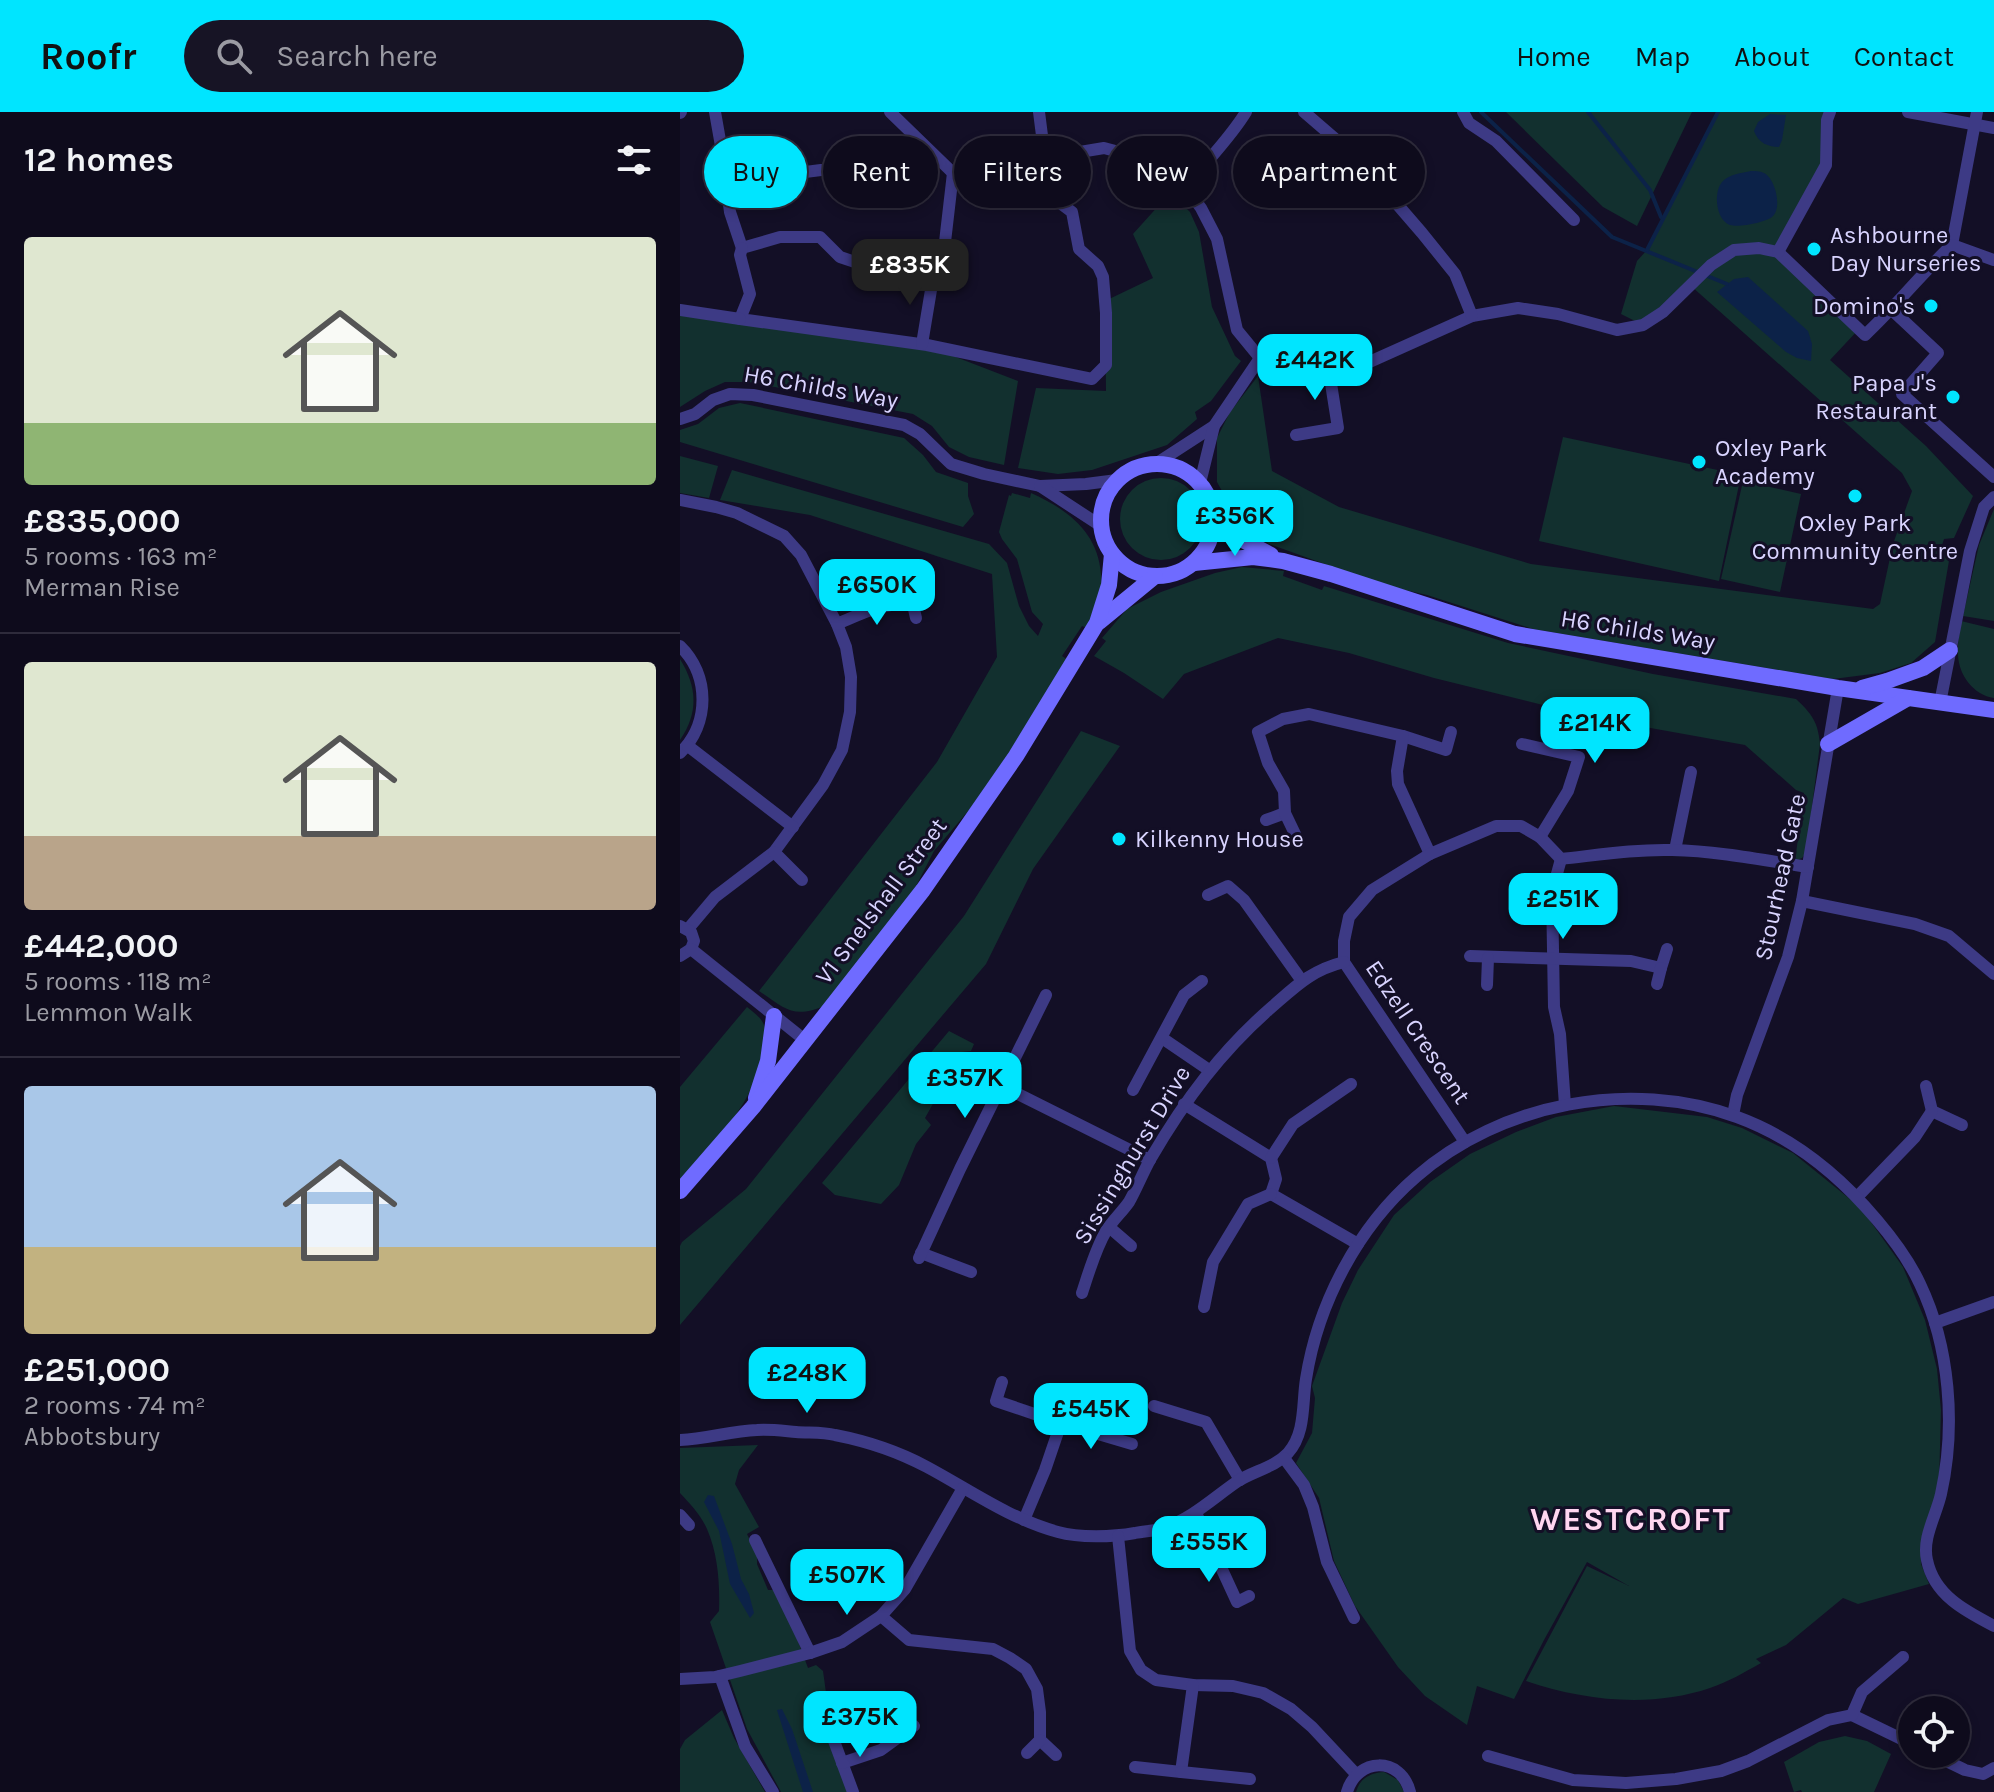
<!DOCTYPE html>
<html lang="en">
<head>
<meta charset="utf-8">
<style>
	body { margin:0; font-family:Karla,sans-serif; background:#171425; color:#f1f3f6; height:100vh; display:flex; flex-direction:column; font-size:30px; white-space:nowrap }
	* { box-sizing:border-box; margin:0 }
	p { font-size:26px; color:#9b9ba3 }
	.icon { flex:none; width:44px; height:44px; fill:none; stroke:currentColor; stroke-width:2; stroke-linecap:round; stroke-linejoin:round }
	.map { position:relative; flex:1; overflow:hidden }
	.drawer { display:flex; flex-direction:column; background:#0e0b1c; width:680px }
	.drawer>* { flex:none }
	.guide { position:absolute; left:24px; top:24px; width:760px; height:72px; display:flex; gap:16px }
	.fabs { position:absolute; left:1218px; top:1584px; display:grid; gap:16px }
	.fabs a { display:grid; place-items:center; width:72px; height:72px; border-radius:50%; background:#0e0b1c; box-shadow:0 4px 12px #0003,0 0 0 2px #2e2b3b; font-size:40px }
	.price { position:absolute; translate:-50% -68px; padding:0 18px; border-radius:16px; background:#00e5ff; color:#111; font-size:26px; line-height:52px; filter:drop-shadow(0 2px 4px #0008) }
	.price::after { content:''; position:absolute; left:50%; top:48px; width:24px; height:18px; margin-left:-12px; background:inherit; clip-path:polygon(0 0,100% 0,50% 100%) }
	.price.active { background:#222; color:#fff }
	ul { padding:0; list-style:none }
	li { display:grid; align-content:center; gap:16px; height:424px; padding:0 24px }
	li+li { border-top:2px solid #2e2b3b }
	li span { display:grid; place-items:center; height:248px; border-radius:8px; color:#555 }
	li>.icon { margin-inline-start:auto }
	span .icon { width:144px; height:144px; fill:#fffc; stroke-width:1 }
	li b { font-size:34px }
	h2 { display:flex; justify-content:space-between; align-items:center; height:96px; padding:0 24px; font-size:34px }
	.chip { padding:0 28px; border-radius:36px; background:#0e0b1c; box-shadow:0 4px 12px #0003,0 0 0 2px #2e2b3b; font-size:28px; line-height:72px }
	.chip.active { background:#00e5ff; color:#111 }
	header { display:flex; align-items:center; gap:48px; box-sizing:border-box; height:112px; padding:0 40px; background:#00e5ff; color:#111 }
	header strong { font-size:38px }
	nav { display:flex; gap:44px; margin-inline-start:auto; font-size:28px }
	.search { width:560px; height:72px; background:#171425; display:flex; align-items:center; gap:20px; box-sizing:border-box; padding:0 28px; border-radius:44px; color:#9b9ba3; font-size:30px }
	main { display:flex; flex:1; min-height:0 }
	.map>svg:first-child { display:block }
</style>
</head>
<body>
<header>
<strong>Roofr</strong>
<div class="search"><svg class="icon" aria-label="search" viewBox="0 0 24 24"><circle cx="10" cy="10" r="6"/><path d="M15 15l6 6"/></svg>Search here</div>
<nav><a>Home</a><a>Map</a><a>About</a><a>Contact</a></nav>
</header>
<main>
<section class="drawer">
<h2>12 homes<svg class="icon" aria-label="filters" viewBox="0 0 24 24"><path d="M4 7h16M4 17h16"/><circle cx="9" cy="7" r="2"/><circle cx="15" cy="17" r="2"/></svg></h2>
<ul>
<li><span style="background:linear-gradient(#dfe7d0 75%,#8fb573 0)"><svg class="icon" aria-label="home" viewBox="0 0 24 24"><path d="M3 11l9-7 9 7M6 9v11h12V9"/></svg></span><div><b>£835,000</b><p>5 rooms · 163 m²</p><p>Merman Rise</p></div></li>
<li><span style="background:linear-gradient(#dfe7d0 70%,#b9a48a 0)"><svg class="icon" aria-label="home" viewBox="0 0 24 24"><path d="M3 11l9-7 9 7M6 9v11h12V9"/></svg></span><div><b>£442,000</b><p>5 rooms · 118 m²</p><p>Lemmon Walk</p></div></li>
<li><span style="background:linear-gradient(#a9c7e8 65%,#c2b280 0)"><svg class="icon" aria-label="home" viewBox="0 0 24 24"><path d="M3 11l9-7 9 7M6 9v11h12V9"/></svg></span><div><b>£251,000</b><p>2 rooms · 74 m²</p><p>Abbotsbury</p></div></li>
</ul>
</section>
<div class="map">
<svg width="1314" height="1680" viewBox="0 0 1314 1680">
	<rect width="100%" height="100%" fill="#130f26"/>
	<!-- green -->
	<g fill="#12302f">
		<polygon points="826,0 1012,0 957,114 923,95"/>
		<polygon points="1038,0 1150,0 1146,53 1098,140 1179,217 1150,248 1246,334 1293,384 1274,426 1264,427 1260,439 1270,443 1255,530 1231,551 1200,561 1153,567 853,517 747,483 703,473 589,432 553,399 537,370 537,326 550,300 578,264 592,359 659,395 851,452 1193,497 1200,492 1213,432 1232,379 1222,361 1011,174 963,213 941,202 957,149 967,138"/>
		<polygon points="490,81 510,100 519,120 532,195 555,244 561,249 531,289 515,300 517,307 487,333 412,358 378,362 338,356 356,276 426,279 425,189 473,166 453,122"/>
		<polygon points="0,198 242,232 338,269 324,353 289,345 269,335 252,314 233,302 69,270 45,270 25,279 0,295"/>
		<polygon points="60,291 224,326 243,343 256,360 288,371 288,384 294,402 283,415 0,330 0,318 18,312 39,296"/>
		<polygon points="883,325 1061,363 1039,469 859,429"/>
		<polygon points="0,344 38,354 29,386 0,381"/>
		<path d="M52,358L309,432L327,451L339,494L349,514L358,524L363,512L352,500L337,447L322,427L319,420L329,383L331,384L332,381L350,386L351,381C387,397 418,420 421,462C422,470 423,480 420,488C417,497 411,507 407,516L402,514L382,544L388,548L334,635L301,684L254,739L232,782L147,893C113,907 107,898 79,879L257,650L317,545L312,462L130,403L40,388Z"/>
		<circle cx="481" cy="407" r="41"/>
		<polygon points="1063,369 1121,382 1100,480 1041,467"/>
		<polygon points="1314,397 1314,509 1283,504 1299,433"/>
		<path d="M562,455L604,459L603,464L642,478L644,474L828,531L973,562L1116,587C1132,602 1138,610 1140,632L1126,741L1122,746L1115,749L1124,681L1116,678L1065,633L915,606L754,566L669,541L598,526L504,562L483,587L444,561L414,544L426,529L422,526L447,497L481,480L535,461Z"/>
		<path d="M1281,509L1314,517V586C1294,583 1279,564 1278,543C1277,532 1280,520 1281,509Z"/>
		<path d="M0,547C17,575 19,600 0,628Z"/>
		<polygon points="401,619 440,634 353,757 306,852 0,1213 0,1134 2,1130 66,1077 284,804"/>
		<path d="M67,895C73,900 81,905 84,913C87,921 85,930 83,938C76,991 34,1030 0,1068V975Z"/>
		<polygon points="269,919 294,932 291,939 282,940 245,1006 251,1013 236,1032 219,1073 201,1092 155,1083 142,1071"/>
		<path d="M934,994L1027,1005L1062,1016L1113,1041L1181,1096L1223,1155L1245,1208L1257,1257L1261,1298L1259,1372L1241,1432V1452L1249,1472L1178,1492L1163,1486L1106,1533L1076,1547L1081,1551C1065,1560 1048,1570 1030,1576C971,1596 905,1589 846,1569L907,1454L949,1474L907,1450L864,1528L834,1587L797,1574L787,1613L745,1584L718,1555L675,1494L654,1449L639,1386L616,1351L632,1321L635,1286L632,1274L662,1191L678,1158L714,1103L750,1070L790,1042L836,1020L876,1005Z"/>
		<path d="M78,1333L59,1358L55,1372L79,1415L67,1422L77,1443V1452L88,1478H94L115,1521L128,1556L136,1553L143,1559L147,1588V1614L169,1680H101L67,1617L30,1510L39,1499C40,1472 38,1442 27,1417C21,1403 10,1392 0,1381V1336Z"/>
		<polygon points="42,1598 54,1626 85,1680 0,1680 0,1637 5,1628"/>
		<polygon points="1165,1624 1187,1629 1211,1642 1194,1680 1122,1680 1121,1678 1114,1680 1104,1650 1139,1630"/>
		<path d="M704,1660L718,1668L724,1680H676C680,1666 690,1661 704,1660Z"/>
	</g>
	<!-- water -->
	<g fill="#0c2248">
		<path d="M1090,2L1106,3L1102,28L1099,35C1087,35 1078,30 1074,19L1078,10Z"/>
		<path d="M1071,59C1075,59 1080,59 1084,61C1095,66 1103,96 1092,105C1086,110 1059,116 1050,113C1036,108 1033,81 1042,70C1049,62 1062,61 1071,59Z"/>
		<polygon points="1068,165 1128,219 1132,232 1131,249 1117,246 1106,240 1037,180 1054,167"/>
		<polygon points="28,1383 34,1384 52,1432 61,1467 69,1482 74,1501 70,1506 50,1472 39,1419 24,1390"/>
		<polygon points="102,1597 112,1617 133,1680 123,1680 97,1598"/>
	</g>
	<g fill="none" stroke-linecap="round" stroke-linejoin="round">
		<!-- stream -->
		<g stroke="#0c2248" stroke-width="4">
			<polyline points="801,0 932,125 1047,172"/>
			<polyline points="908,0 970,78 981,105"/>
			<polyline points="967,138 1038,0"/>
		</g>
		<!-- street -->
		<g stroke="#3d3a85" stroke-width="12">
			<polyline points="35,0 41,34 50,100 62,136 100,125 140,125 160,145 202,159 253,166 262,156 273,61"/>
			<path d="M210,0L273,61L424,36L454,44L506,76L521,96L537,127L557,218L580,246L597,257L621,261L649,259L685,252L792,204L838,196L878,202L937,218L963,213L983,200L1031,153L1054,138L1079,136L1098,140L1185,223C1216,194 1241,162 1272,133"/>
			<polyline points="624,0 660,31 704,77 742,121 775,162 792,204"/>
			<polyline points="783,0 789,11 816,29 894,108"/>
			<polyline points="1228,0 1314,16"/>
			<polyline points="0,1 1,0"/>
			<polyline points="46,70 141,58"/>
			<path d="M506,76C525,50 549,28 566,0"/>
			<polyline points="1272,133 1297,0"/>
			<polyline points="1272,133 1314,148"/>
			<polyline points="62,136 60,143 70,182 60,207 247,233 412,267 426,253 426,201 423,165 418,154 399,137 392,100 372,85 365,47 359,0"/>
			<polyline points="1098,140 1146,53 1147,8 1150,0"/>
			<polyline points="0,198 60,207"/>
			<polyline points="1212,198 1258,241 1222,282 1314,365"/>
			<polyline points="242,232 253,166"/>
			<polyline points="0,307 15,302 33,288 50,282 73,283 224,313 240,322 271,352 304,362 360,374 406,372 437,368"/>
			<polyline points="616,323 658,316 649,259"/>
			<polyline points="477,351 534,314"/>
			<polyline points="520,371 534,314 580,246"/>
			<polyline points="360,374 421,414"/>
			<polyline points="0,388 36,395 57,401 104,424 121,443 157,512 166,535 171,565 170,600 162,638 143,673 94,740 35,785 8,817"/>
			<polyline points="236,506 233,493 239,483"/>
			<path d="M157,512C183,501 205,489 233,493"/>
			<path d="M0,534C30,563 30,612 0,641"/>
			<polyline points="1260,591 1290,439 1304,395 1314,385"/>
			<polyline points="723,624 766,638 771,620"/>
			<polyline points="842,632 899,645 888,679 860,725"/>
			<polyline points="8,634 113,715"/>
			<polyline points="586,708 605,701"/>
			<polyline points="616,724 605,701 604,679 588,651 578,620 603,607 629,602 723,624 717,659 718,672 750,742"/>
			<polyline points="995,738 1011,660"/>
			<polyline points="94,740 122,768"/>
			<polyline points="881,747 872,780 874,895 880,922 885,993"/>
			<polyline points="528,783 548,774 564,788 622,869"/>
			<polyline points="1122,789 1235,812 1269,824 1314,862"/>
			<polyline points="0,814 11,820 14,829 11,837 0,844"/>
			<polyline points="11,837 126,929"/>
			<polyline points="790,844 951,849 981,856 987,837"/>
			<polyline points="977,872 981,856"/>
			<polyline points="807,873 808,846"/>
			<polyline points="482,926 529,958"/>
			<polyline points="322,974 470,1048"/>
			<polyline points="1246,974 1252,999 1282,1013"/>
			<polyline points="453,978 504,883 522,869"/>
			<polyline points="504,992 591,1046 596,1067 591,1082 678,1132"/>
			<polyline points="1053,1003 1057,983 1108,845 1122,789 1158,576"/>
			<path d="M785,1030L664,850V829L669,805L692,778L750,742L816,714H841L860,725L881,747C918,743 955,737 992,738C1038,739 1083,748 1128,755"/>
			<polyline points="591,1046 613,1012 671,972"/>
			<polyline points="1177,1085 1235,1025 1252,999"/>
			<polyline points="429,1115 451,1134"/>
			<polyline points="241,1141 291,1160"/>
			<polyline points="239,1146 280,1057 366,883"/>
			<path d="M402,1181C409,1160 415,1138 426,1119C433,1108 442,1100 449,1090C457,1076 463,1060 471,1046C505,988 541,939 593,894C617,873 632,858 664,850"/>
			<polyline points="524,1195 533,1150 568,1092 591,1082"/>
			<polyline points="1255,1211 1314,1190"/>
			<polyline points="322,1270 316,1289 381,1311 365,1358 344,1408"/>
			<polyline points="474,1294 526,1310 560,1368"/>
			<polyline points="381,1311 452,1332"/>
			<path d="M0,1328C26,1327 51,1319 77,1318C90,1317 104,1319 116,1320C129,1321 143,1320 155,1323C186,1329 219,1340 247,1355C290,1378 330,1407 378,1420C399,1426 433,1425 455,1421C464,1419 475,1419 484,1416C513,1406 533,1386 558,1369C574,1359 595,1355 608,1341C626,1321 622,1291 626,1267C638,1191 678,1115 736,1065C821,991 950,966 1057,1005C1112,1025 1159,1063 1197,1108C1214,1128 1229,1148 1240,1172C1270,1235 1276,1314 1261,1382C1256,1404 1242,1426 1247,1448C1254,1483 1285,1499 1314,1514"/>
			<polyline points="604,1346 624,1373 633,1395 647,1450 674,1506"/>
			<polyline points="516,1401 557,1490 569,1484"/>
			<polyline points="0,1403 9,1413"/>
			<polyline points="438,1424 450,1539 461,1558 476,1568 513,1573 553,1574 583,1581 611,1597 632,1615 676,1662"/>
			<polyline points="75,1428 130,1541"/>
			<polyline points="201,1504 229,1528 313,1537 330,1546 346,1557 357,1577 360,1600 360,1628 376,1643"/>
			<polyline points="40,1564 65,1634 93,1680"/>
			<polyline points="0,1567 35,1565 60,1559 130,1541 162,1530 201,1504 225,1477 283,1376"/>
			<polyline points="1172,1603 1232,1632"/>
			<polyline points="154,1629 173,1680"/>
			<polyline points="347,1641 360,1628"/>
			<polyline points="1252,1642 1285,1658 1303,1662 1314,1656"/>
			<polyline points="808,1644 893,1668 946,1671 996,1667 1041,1659 1068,1649 1148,1608 1172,1603 1182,1580 1223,1545"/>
			<polyline points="162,1651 201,1638 234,1614"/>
			<polyline points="455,1655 501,1660 513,1573"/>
			<polyline points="501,1660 570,1667"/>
			<path d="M667,1680C677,1645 721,1644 730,1680"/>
		</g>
		<!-- secondary -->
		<g stroke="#6f6bff" stroke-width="16">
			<circle cx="477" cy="408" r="56"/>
			<polyline points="533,404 559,426 591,443"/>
			<polyline points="514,451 573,445 603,449 651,462 835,522 1158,576 1314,598"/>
			<polyline points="419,510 475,464"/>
			<polyline points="1182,576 1207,569 1243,556 1270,538"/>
			<polyline points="1148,632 1228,586"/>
			<polyline points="76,986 88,949 94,904"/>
			<polyline points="0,1079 73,995 243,778 336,644 417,511 429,473 432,442"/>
		</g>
	</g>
	<!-- markers -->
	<g fill="#00e5ff" stroke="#130f26" stroke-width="3">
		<circle cx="1134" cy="137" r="8"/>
		<circle cx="1251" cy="194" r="8"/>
		<circle cx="1273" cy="285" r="8"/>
		<circle cx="1019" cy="350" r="8"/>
		<circle cx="1175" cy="384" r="8"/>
		<circle cx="439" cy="727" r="8"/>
	</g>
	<g text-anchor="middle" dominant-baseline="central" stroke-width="6" stroke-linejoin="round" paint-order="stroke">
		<!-- poi labels -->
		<g font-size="24" fill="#d9d4ff" stroke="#130f26" text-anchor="start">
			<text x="1150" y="123">Ashbourne<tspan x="1150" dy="28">Day Nurseries</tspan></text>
			<text x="1235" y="194" text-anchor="end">Domino's</text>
			<text x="1257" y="271" text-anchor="end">Papa J's<tspan x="1257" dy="28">Restaurant</tspan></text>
			<text x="1035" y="336">Oxley Park<tspan x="1035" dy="28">Academy</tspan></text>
			<text x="1175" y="411" text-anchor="middle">Oxley Park<tspan x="1175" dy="28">Community Centre</tspan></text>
			<text x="455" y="727">Kilkenny House</text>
		</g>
		<!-- street labels -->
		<g font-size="24" fill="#d9d4ff" stroke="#130f26">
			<text transform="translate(141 275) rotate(10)">H6 Childs Way</text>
			<text transform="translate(958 518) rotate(9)">H6 Childs Way</text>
			<text transform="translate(1100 765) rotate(-78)">Stourhead Gate</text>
			<text transform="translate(201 789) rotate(-53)">V1 Snelshall Street</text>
			<text transform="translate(738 920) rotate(56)">Edzell Crescent</text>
			<text transform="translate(452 1043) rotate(-59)">Sissinghurst Drive</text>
		</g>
		<!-- district labels -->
		<g font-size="32" font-weight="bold" letter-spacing="2" fill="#ffd6f0" stroke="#130f26">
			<text x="951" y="1407">WESTCROFT</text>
		</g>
	</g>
</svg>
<div class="fabs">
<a><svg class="icon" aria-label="locate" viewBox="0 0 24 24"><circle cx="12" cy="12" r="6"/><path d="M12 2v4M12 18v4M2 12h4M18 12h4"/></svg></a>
</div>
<b class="price active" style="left:230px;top:195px">£835K</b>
<b class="price" style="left:635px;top:290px">£442K</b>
<b class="price" style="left:555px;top:446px">£356K</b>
<b class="price" style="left:197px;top:515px">£650K</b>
<b class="price" style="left:915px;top:653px">£214K</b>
<b class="price" style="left:883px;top:829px">£251K</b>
<b class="price" style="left:285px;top:1008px">£357K</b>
<b class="price" style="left:127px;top:1303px">£248K</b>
<b class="price" style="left:411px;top:1339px">£545K</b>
<b class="price" style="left:529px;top:1472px">£555K</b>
<b class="price" style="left:167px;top:1505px">£507K</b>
<b class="price" style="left:180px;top:1647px">£375K</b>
<div class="guide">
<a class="chip active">Buy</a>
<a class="chip">Rent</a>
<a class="chip">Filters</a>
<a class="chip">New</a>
<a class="chip">Apartment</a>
</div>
</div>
</main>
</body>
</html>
